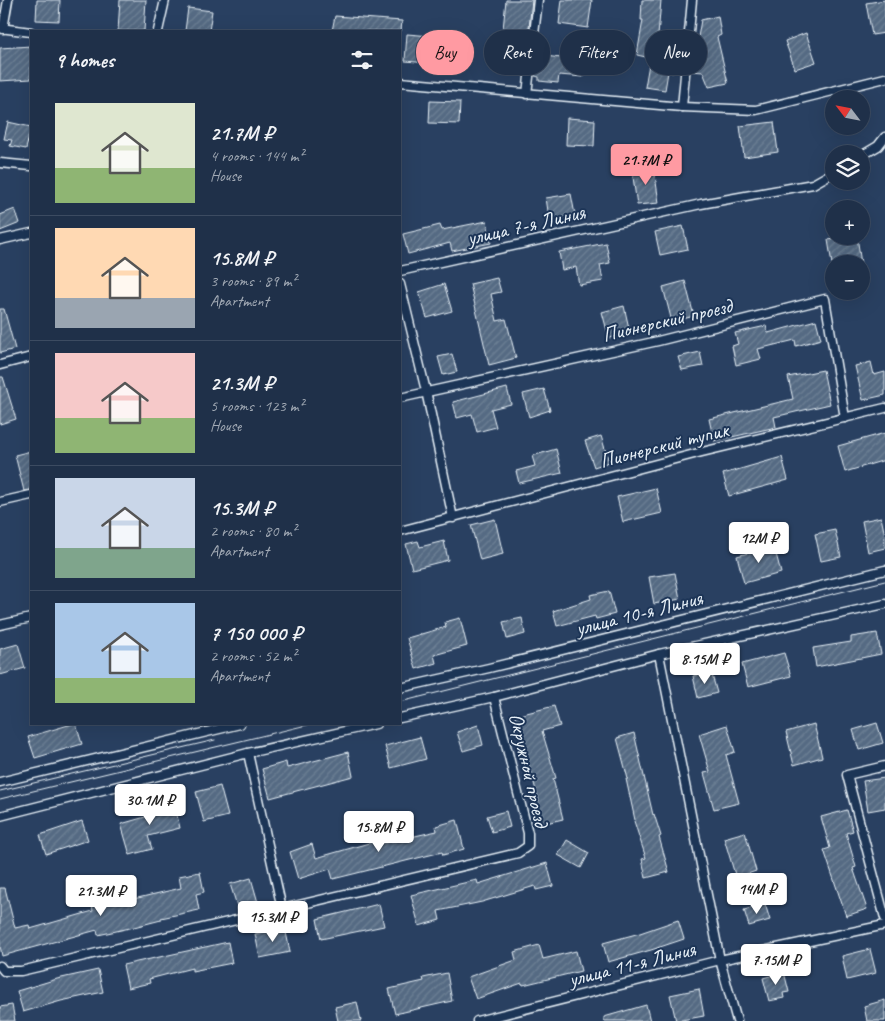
<!DOCTYPE html>
<html lang="en">
<head>
<meta charset="utf-8">
<style>
	body { margin:0; font-family:Caveat,sans-serif; background:#2c3c53; color:#f1f3f6; height:100vh; display:flex; flex-direction:column; font-size:19px; white-space:nowrap }
	* { box-sizing:border-box; margin:0 }
	p { font-size:16px; color:#a1a9b4 }
	.icon { flex:none; width:28px; height:28px; fill:none; stroke:currentColor; stroke-width:2; stroke-linecap:round; stroke-linejoin:round }
	.map { position:relative; flex:1; overflow:hidden }
	.drawer { position:absolute; left:30px; top:30px; width:371px; height:695px; display:flex; flex-direction:column; background:#1f3049; border-radius:0px; box-shadow:0 5px 20px #0002,0 0 0 1px #3c4b61 }
	.drawer>* { flex:none }
	.banner { position:absolute; left:416px; top:30px; width:394px; height:45px; display:flex; gap:10px }
	.needle { width:32px; rotate:302deg }
	.buttons { position:absolute; left:825px; top:90px; display:grid; gap:10px }
	.buttons a { display:grid; place-items:center; width:45px; height:45px; border-radius:50%; background:#1f3049; box-shadow:0 5px 20px #0002,0 0 0 1px #3c4b61; font-size:25px }
	.price { position:absolute; translate:-50% -42px; padding:0 11px; border-radius:5px; background:#fff; color:#222; font-size:16px; line-height:32px; filter:drop-shadow(0 1px 2px #0008) }
	.price::after { content:''; position:absolute; left:50%; top:30px; width:15px; height:11px; margin-left:-8px; background:inherit; clip-path:polygon(0 0,100% 0,50% 100%) }
	.price.on { background:#ff9aa2; color:#111 }
	ul { padding:0; list-style:none }
	li { display:flex; align-items:center; gap:15px; height:125px; padding:0 25px }
	li+li { border-top:1px solid #3c4b61 }
	li span { display:grid; place-items:center; flex:none; width:140px; height:100px; border-radius:0px; color:#555 }
	li>.icon { margin-inline-start:auto }
	span .icon { width:60px; height:60px; fill:#fffc; stroke-width:1 }
	li b { font-size:21px }
	h2 { display:flex; justify-content:space-between; align-items:center; height:60px; padding:0 25px; font-size:21px }
	.tag { padding:0 18px; border-radius:22px; background:#1f3049; box-shadow:0 5px 20px #0002,0 0 0 1px #3c4b61; font-size:18px; line-height:45px }
	.tag.on { background:#ff9aa2; color:#111 }
	.map>svg:first-child { display:block }
</style>
</head>
<body>
<div class="map">
<svg width="885" height="1021" viewBox="0 0 885 1021">
	<defs>
		<pattern id="building-hatch" width="6" height="6" patternUnits="userSpaceOnUse" patternTransform="scale(1.25)"><rect width="6" height="6" fill="#556a83"/><path d="M-1 1l2-2M0 6l6-6M5 7l2-2" fill="none" stroke="#6d8095"/></pattern>
	</defs>
	<rect width="100%" height="100%" fill="#294061"/>
	<filter id="ink" filterUnits="userSpaceOnUse"><feTurbulence type="fractalNoise" baseFrequency=".02" numOctaves="2"/><feDisplacementMap in="SourceGraphic" scale="10" xChannelSelector="R" yChannelSelector="G"/><feConvolveMatrix kernelMatrix="1 2 1 2 8 2 1 2 1" color-interpolation-filters="sRGB"/></filter>
	<g filter="url(#ink)">
		<!-- building -->
		<g fill="url(#building-hatch)" stroke="#e8f1f8">
			<polygon points="37,0 60,0 59,21 36,20"/>
			<polygon points="120,0 146,0 144,31 118,31"/>
			<polygon points="506,0 532,0 524,74 491,69 496,38 502,39"/>
			<polygon points="562,0 592,0 588,28 559,24"/>
			<polygon points="642,0 661,0 658,36 683,40 680,70 674,70 673,73 668,72 665,90 645,87 650,58 637,55 643,20 641,20"/>
			<polygon points="885,0 885,33 872,35 866,3"/>
			<polygon points="188,8 212,11 209,31 185,31"/>
			<polygon points="335,16 402,21 401,31 332,31"/>
			<polygon points="718,16 721,35 717,37 728,83 709,87 703,72 691,71 694,42 697,43 701,20"/>
			<polygon points="806,33 816,62 795,69 785,41"/>
			<polygon points="407,34 431,36 428,63 405,61"/>
			<polygon points="31,46 31,79 0,81 0,48"/>
			<polygon points="561,54 585,57 583,77 559,75 558,83 539,81 539,77 535,76 537,55 561,58"/>
			<polygon points="430,101 460,102 459,124 429,123"/>
			<polygon points="567,118 595,120 594,146 566,145"/>
			<polygon points="8,122 31,127 26,149 10,146 12,140 4,139"/>
			<polygon points="774,122 778,152 744,157 740,126"/>
			<polygon points="654,168 659,203 637,205 632,170"/>
			<polygon points="571,194 576,220 550,224 546,198"/>
			<polygon points="15,209 20,223 0,231 0,215"/>
			<polygon points="487,221 491,243 452,251 450,243 408,254 403,234 440,225 442,230"/>
			<polygon points="683,226 688,249 660,255 655,232"/>
			<polygon points="857,236 861,264 832,264 828,240"/>
			<polygon points="606,243 610,263 600,265 603,281 579,285 576,267 562,270 559,252"/>
			<polygon points="497,278 501,292 491,294 497,321 506,319 516,358 489,365 470,284"/>
			<polygon points="685,281 694,316 672,322 663,287"/>
			<polygon points="444,284 452,311 427,318 419,292"/>
			<polygon points="624,306 630,333 609,338 602,312"/>
			<polygon points="0,309 4,309 15,349 0,353"/>
			<polygon points="816,320 821,339 796,346 795,340 758,349 761,359 736,365 732,346 738,344 735,333 766,326 768,333"/>
			<polygon points="700,352 703,366 682,370 678,357"/>
			<polygon points="452,354 457,372 443,375 438,357"/>
			<polygon points="871,362 874,375 885,372 885,395 863,400 855,366"/>
			<polygon points="823,370 830,404 774,417 776,427 714,441 709,419 793,399 788,377"/>
			<polygon points="0,377 3,377 16,419 0,424"/>
			<polygon points="507,388 511,404 491,409 496,427 477,432 472,414 457,418 453,402"/>
			<polygon points="544,389 550,410 529,417 523,394"/>
			<polygon points="885,433 885,460 845,472 838,446"/>
			<polygon points="601,436 609,462 594,467 585,441"/>
			<polygon points="556,449 562,473 519,483 516,471 535,466 532,456"/>
			<polygon points="31,451 31,490 24,491 15,455"/>
			<polygon points="782,457 788,480 729,496 723,474"/>
			<polygon points="656,488 662,513 623,522 617,497"/>
			<polygon points="881,517 885,536 885,548 868,552 862,521"/>
			<polygon points="495,519 503,554 480,560 471,525"/>
			<polygon points="835,530 841,557 821,561 815,534"/>
			<polygon points="418,541 420,547 444,541 448,560 412,569 406,544"/>
			<polygon points="774,546 781,573 744,583 737,556"/>
			<polygon points="675,573 680,599 654,604 649,577"/>
			<polygon points="609,591 615,614 596,619 595,616 557,626 553,611 591,599 590,595"/>
			<polygon points="460,618 467,646 434,655 436,663 416,669 407,638 446,627 445,622"/>
			<polygon points="522,618 525,634 507,639 503,622"/>
			<polygon points="877,633 881,654 816,667 813,648 851,642 851,637"/>
			<polygon points="18,644 25,668 0,675 0,649"/>
			<polygon points="784,653 791,676 748,687 742,664"/>
			<polygon points="711,671 717,693 698,698 693,676"/>
			<polygon points="554,706 560,726 542,731 556,778 553,779 563,819 542,824 536,802 539,801 515,716"/>
			<polygon points="877,723 883,743 859,750 853,730"/>
			<polygon points="72,724 76,724 82,744 35,758 28,737"/>
			<polygon points="814,724 822,757 794,765 786,732"/>
			<polygon points="478,725 483,745 463,751 457,732"/>
			<polygon points="727,725 735,752 726,755 739,803 714,809 704,773 710,772 699,734"/>
			<polygon points="634,733 653,815 654,814 661,836 659,837 669,872 646,878 642,859 646,858 634,821 635,820 626,779 628,779 617,738"/>
			<polygon points="420,737 426,759 391,768 385,746"/>
			<polygon points="348,752 353,776 270,798 262,769 286,762 287,768"/>
			<polygon points="885,778 885,808 868,811 863,781"/>
			<polygon points="220,786 228,816 204,822 196,792"/>
			<polygon points="173,799 180,828 148,836 152,849 130,855 121,824 152,815 149,804"/>
			<polygon points="847,810 853,831 846,833 856,867 853,868 867,909 846,916 824,850 830,848 821,817"/>
			<polygon points="506,811 510,827 492,832 487,816"/>
			<polygon points="457,820 464,849 443,855 442,852 333,879 330,869 298,879 290,852 312,844 316,858 383,839 384,843 437,831 436,826"/>
			<polygon points="82,821 88,840 46,854 40,835"/>
			<polygon points="745,832 756,871 736,878 724,838"/>
			<polygon points="567,840 589,853 581,868 558,855"/>
			<polygon points="547,863 553,886 536,890 535,886 482,902 438,911 440,920 419,926 411,895 477,880 478,884"/>
			<polygon points="200,872 204,892 196,894 199,910 161,918 161,920 130,928 98,935 97,930 2,956 0,946 0,888 5,888 15,928 29,925 30,929 93,911 92,905 115,900 116,903 181,888 179,876"/>
			<polygon points="251,878 259,906 239,912 230,884"/>
			<polygon points="379,904 384,926 321,939 317,919"/>
			<polygon points="765,904 770,920 749,926 744,910"/>
			<polygon points="678,920 684,939 651,950 608,962 603,943 640,933"/>
			<polygon points="285,927 290,952 260,958 255,934"/>
			<polygon points="228,942 232,963 192,971 192,968 149,979 150,983 128,988 123,965"/>
			<polygon points="539,945 543,959 576,951 581,971 523,985 522,983 476,999 468,977 516,960 514,952"/>
			<polygon points="870,949 876,973 847,980 842,956"/>
			<polygon points="98,970 103,992 61,1001 23,1012 17,991 57,979"/>
			<polygon points="784,972 789,992 783,993 784,998 769,1001 763,978"/>
			<polygon points="447,973 452,1001 395,1014 389,989 424,981 423,978"/>
			<polygon points="699,989 704,1016 676,1021 670,995"/>
			<polygon points="885,1000 885,1021 867,1021 864,1006"/>
			<polygon points="357,1002 361,1021 338,1021 335,1007"/>
			<polygon points="12,1005 15,1021 0,1021 0,1007"/>
			<polygon points="646,1005 650,1021 604,1021 604,1017"/>
		</g>
		<g fill="none" stroke-linecap="round" stroke-linejoin="round">
			<!-- service casing -->
			<g stroke="#e8f1f8" stroke-width="11">
				<g id="service">
					<polyline points="0,28 31,32"/>
					<polyline points="3,29 8,0"/>
					<polyline points="158,31 165,0"/>
					<polyline points="400,82 682,107 756,110 885,78"/>
					<polyline points="527,94 538,0"/>
					<polyline points="682,107 692,0"/>
					<polyline points="861,156 878,146 885,137"/>
					<polyline points="0,163 31,166"/>
					<polyline points="0,240 31,233"/>
					<polyline points="400,271 701,204 813,184 834,172"/>
					<polyline points="400,284 426,391 453,518"/>
					<polyline points="0,365 31,357"/>
					<polyline points="400,398 658,341 825,299 845,418"/>
					<polyline points="0,502 31,495"/>
					<polyline points="400,531 702,452 885,408"/>
					<polyline points="0,625 31,618"/>
					<polyline points="659,654 720,960 737,1021"/>
					<polyline points="400,688 489,668 885,570"/>
					<polyline points="400,718 494,697 659,654 885,604"/>
					<polyline points="248,753 282,909"/>
					<polyline points="885,766 847,775 885,918"/>
					<polyline points="0,782 240,724"/>
					<polyline points="0,816 248,753 376,724"/>
					<polyline points="0,966 4,971 21,971 518,853 528,846 528,833 494,697"/>
					<polyline points="477,1021 720,960 885,925"/>
				</g>
			</g>
			<!-- service -->
			<use href="#service" stroke="#1d3557" stroke-width="8"/>
			<!-- tram -->
			<g stroke="#e8f1f8" stroke-width="1">
				<polyline points="400,702 885,581"/>
				<polyline points="0,791 215,740"/>
				<polyline points="0,799 311,724"/>
			</g>
		</g>
	</g>
	<g text-anchor="middle" dominant-baseline="central" stroke-width="4" stroke-linejoin="round" paint-order="stroke">
		<!-- street labels -->
		<g font-size="21" fill="#e8f1f8" stroke="#1d3557">
			<text transform="translate(526 225) rotate(-13)">улица 7-я Линия</text>
			<text transform="translate(667 320) rotate(-13)">Пионерский проезд</text>
			<text transform="translate(664 445) rotate(-14)">Пионерский тупик</text>
			<text transform="translate(639 613) rotate(-14)">улица 10-я Линия</text>
			<text transform="translate(529 770) rotate(77)">Окружной проезд</text>
			<text transform="translate(632 964) rotate(-14)">улица 11-я Линия</text>
		</g>
	</g>
</svg>
<div class="buttons">
<a><svg class="needle" viewBox="-14 -14 28 28"><path d="M0-13l5 13h-10z" fill="#e53935"/><path d="M0 13l5-13h-10z" fill="#a1a9b4"/></svg></a>
<a><svg class="icon" aria-label="layers" viewBox="0 0 24 24"><path d="M12 4l9 5-9 5-9-5zM3 14l9 5 9-5"/></svg></a>
<a>+</a>
<a>−</a>
</div>
<b class="price on" style="left:646px;top:186px">21.7M ₽</b>
<b class="price" style="left:759px;top:564px">12M ₽</b>
<b class="price" style="left:705px;top:685px">8.15M ₽</b>
<b class="price" style="left:150px;top:826px">30.1M ₽</b>
<b class="price" style="left:379px;top:853px">15.8M ₽</b>
<b class="price" style="left:757px;top:915px">14M ₽</b>
<b class="price" style="left:101px;top:917px">21.3M ₽</b>
<b class="price" style="left:273px;top:943px">15.3M ₽</b>
<b class="price" style="left:776px;top:986px">7.15M ₽</b>
<div class="banner">
<a class="tag on">Buy</a>
<a class="tag">Rent</a>
<a class="tag">Filters</a>
<a class="tag">New</a>
</div>
<section class="drawer">
<h2>9 homes<svg class="icon" aria-label="filters" viewBox="0 0 24 24"><path d="M4 7h16M4 17h16"/><circle cx="9" cy="7" r="2"/><circle cx="15" cy="17" r="2"/></svg></h2>
<ul>
<li><span style="background:linear-gradient(#dfe7d0 65%,#8fb573 0)"><svg class="icon" aria-label="home" viewBox="0 0 24 24"><path d="M3 11l9-7 9 7M6 9v11h12V9"/></svg></span><div><b>21.7M ₽</b><p>4 rooms · 144 m²</p><p>House</p></div></li>
<li><span style="background:linear-gradient(#ffd9b3 70%,#9aa5b1 0)"><svg class="icon" aria-label="home" viewBox="0 0 24 24"><path d="M3 11l9-7 9 7M6 9v11h12V9"/></svg></span><div><b>15.8M ₽</b><p>3 rooms · 89 m²</p><p>Apartment</p></div></li>
<li><span style="background:linear-gradient(#f6c9c9 65%,#8fb573 0)"><svg class="icon" aria-label="home" viewBox="0 0 24 24"><path d="M3 11l9-7 9 7M6 9v11h12V9"/></svg></span><div><b>21.3M ₽</b><p>5 rooms · 123 m²</p><p>House</p></div></li>
<li><span style="background:linear-gradient(#c9d6e8 70%,#7fa58c 0)"><svg class="icon" aria-label="home" viewBox="0 0 24 24"><path d="M3 11l9-7 9 7M6 9v11h12V9"/></svg></span><div><b>15.3M ₽</b><p>2 rooms · 80 m²</p><p>Apartment</p></div></li>
<li><span style="background:linear-gradient(#a9c7e8 75%,#8fb573 0)"><svg class="icon" aria-label="home" viewBox="0 0 24 24"><path d="M3 11l9-7 9 7M6 9v11h12V9"/></svg></span><div><b>7 150 000 ₽</b><p>2 rooms · 52 m²</p><p>Apartment</p></div></li>
</ul>
</section>
</div>
</body>
</html>
